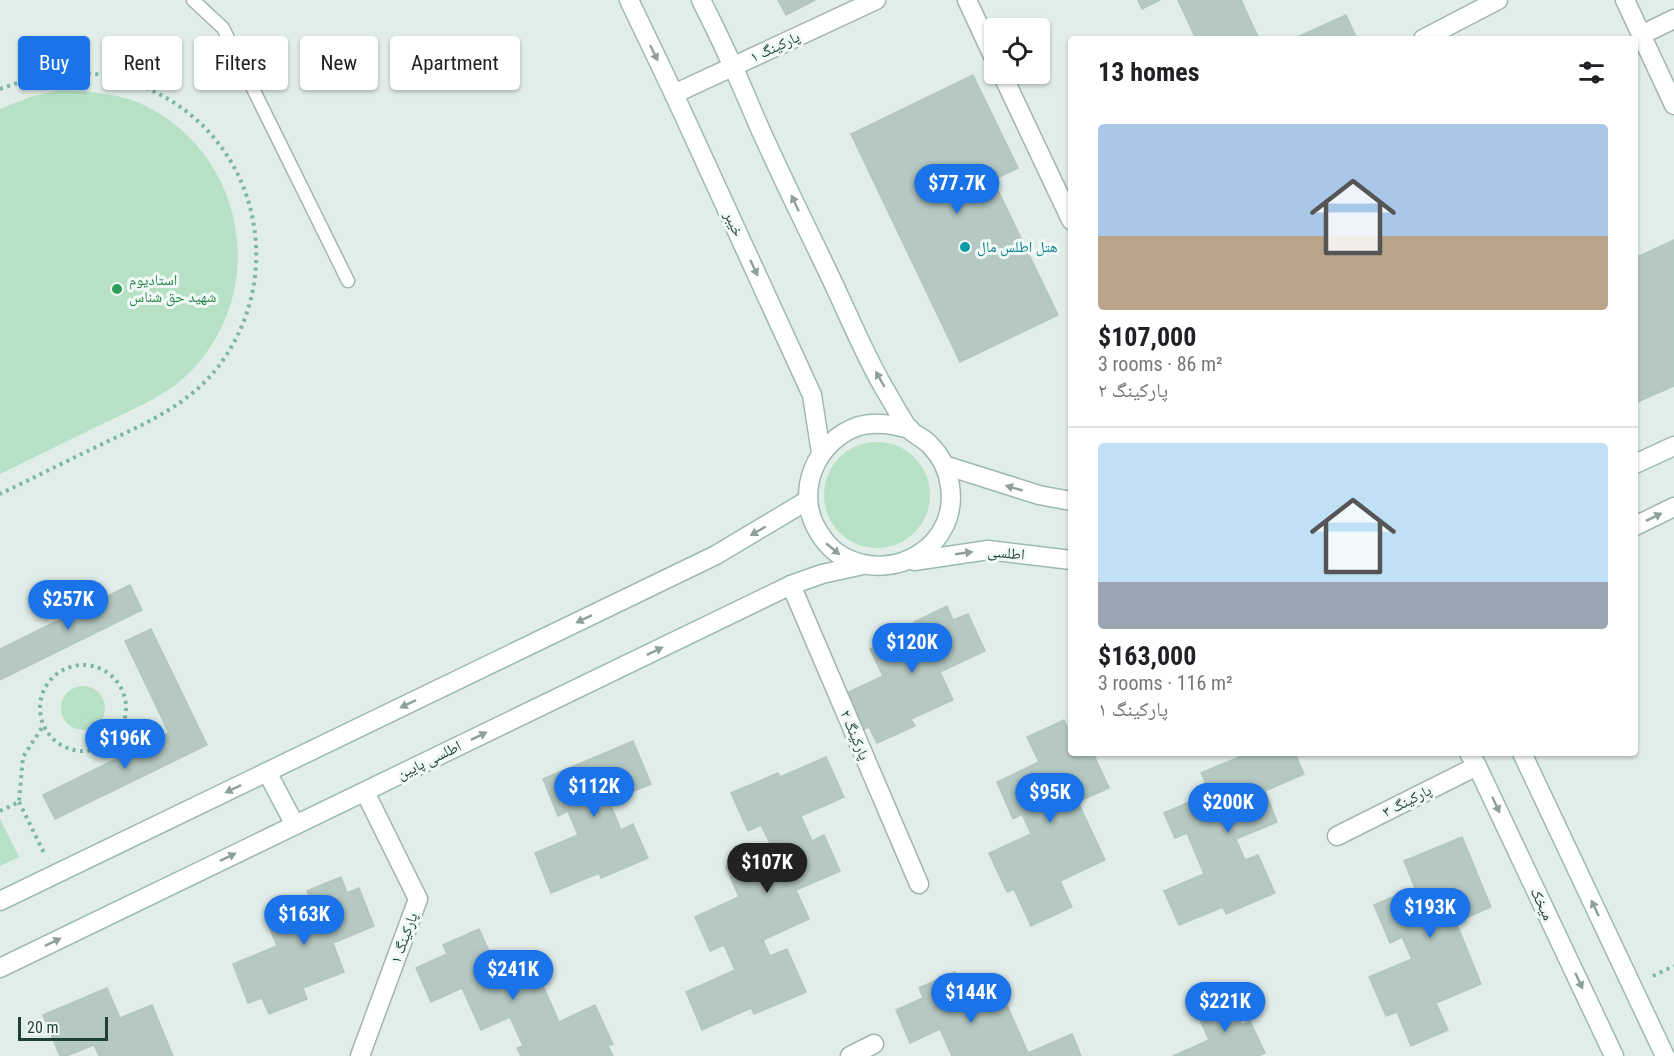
<!DOCTYPE html>
<html lang="en">
<head>
<meta charset="utf-8">
<style>
	body { margin:0; font-family:"Roboto Condensed","Noto Naskh Arabic",sans-serif; background:#f6f6f6; color:#202124; height:100vh; display:flex; flex-direction:column; font-size:22px; white-space:nowrap }
	* { box-sizing:border-box; margin:0 }
	p { font-size:20px; color:#757577 }
	.icon { flex:none; width:33px; height:33px; fill:none; stroke:currentColor; stroke-width:2; stroke-linecap:round; stroke-linejoin:round }
	.map { position:relative; flex:1; overflow:hidden }
	.side { position:absolute; left:1068px; top:36px; width:570px; height:720px; display:flex; flex-direction:column; background:#fff; border-radius:6px; box-shadow:0 2px 4px #0004 }
	.side>* { flex:none }
	.top-card { position:absolute; left:18px; top:36px; width:570px; height:54px; display:flex; gap:12px }
	.fabs { position:absolute; left:984px; top:18px; display:grid; gap:12px }
	.fabs a { display:grid; place-items:center; width:66px; height:66px; border-radius:6px; background:#fff; box-shadow:0 2px 4px #0004; font-size:30px }
	.scale { position:absolute; left:18px; bottom:15px; width:90px; box-sizing:border-box; padding-left:6px; border:3px solid #1f4039; border-top:0; font-size:16px; line-height:21px; white-space:nowrap; color:#1f4039; -webkit-text-stroke:4px #f1f9f6; paint-order:stroke }
	.price { position:absolute; translate:-50% -51px; padding:0 14px; border-radius:21px; background:#1a73e8; color:#fff; font-size:20px; line-height:39px; filter:drop-shadow(0 2px 3px #0008) }
	.price::after { content:''; position:absolute; left:50%; top:36px; width:18px; height:14px; margin-left:-9px; background:inherit; clip-path:polygon(0 0,100% 0,50% 100%) }
	.price.active { background:#222; color:#fff }
	ul { padding:0; list-style:none }
	li { display:grid; align-content:center; gap:12px; height:318px; padding:0 30px }
	li+li { border-top:2px solid #e0e0e0 }
	li span { display:grid; place-items:center; height:186px; border-radius:6px; color:#555 }
	li>.icon { margin-inline-start:auto }
	span .icon { width:108px; height:108px; fill:#fffc; stroke-width:1 }
	li b { font-size:26px }
	h2 { display:flex; justify-content:space-between; align-items:center; height:72px; padding:0 30px; font-size:26px }
	.tag { padding:0 21px; border-radius:6px; background:#fff; box-shadow:0 2px 4px #0004; font-size:21px; line-height:54px }
	.tag.active { background:#1a73e8; color:#fff }
	.map>svg:first-child { display:block }
</style>
</head>
<body>
<div class="map">
<svg width="1674" height="1056" viewBox="0 0 1674 1056">
	<rect width="100%" height="100%" fill="#e0ede8"/>
	<!-- green -->
	<g fill="#b7e1c4">
		<path d="M56,91C83,91 111,92 137,102C244,148 272,287 191,371C167,396 133,409 102,424C68,441 34,457 0,474V109L30,97Z"/>
		<circle cx="877" cy="495" r="53"/>
		<circle cx="83" cy="708" r="22"/>
		<polygon points="0,819 19,857 0,866"/>
	</g>
	<!-- building -->
	<g fill="#b5c8c1" stroke="#b2c8c0" stroke-width="1.5">
		<polygon points="778,0 815,0 786,15"/>
		<polygon points="1138,0 1160,0 1142,9"/>
		<polygon points="1178,0 1241,0 1259,39 1196,39"/>
		<polygon points="1346,15 1357,39 1295,39 1295,38"/>
		<polygon points="973,75 1018,168 993,180 1058,315 960,362 851,134"/>
		<polygon points="1674,240 1674,386 1635,403 1635,258"/>
		<polygon points="130,585 142,610 0,680 0,649"/>
		<polygon points="947,606 953,620 968,614 985,651 940,672 953,700 911,719 915,726 877,743 869,727 859,732 838,697 883,676 870,649 917,627 914,622"/>
		<polygon points="151,629 195,720 169,733 125,641"/>
		<polygon points="195,720 207,745 55,819 43,795"/>
		<polygon points="1064,720 1071,735 1071,753 1080,753 1081,756 1089,753 1093,753 1109,788 1078,802 1105,860 1060,881 1072,907 1031,926 1014,889 1007,892 989,853 1031,834 1022,814 1013,819 997,782 1039,762 1027,737"/>
		<polygon points="633,741 651,784 609,801 621,830 633,824 648,858 601,878 599,873 551,893 535,853 578,835 568,811 558,816 543,779"/>
		<polygon points="1243,753 1295,753 1304,774 1265,791 1277,822 1236,839 1245,860 1258,855 1275,893 1226,914 1223,907 1179,925 1164,891 1204,874 1187,833 1175,838 1164,813 1210,793 1201,773 1244,755"/>
		<polygon points="826,757 844,797 801,816 812,841 824,835 840,871 796,890 809,919 763,940 770,956 787,949 806,992 754,1014 751,1008 702,1030 686,992 735,970 724,945 710,951 695,917 739,897 726,867 772,847 761,825 748,831 731,793 778,773 780,777"/>
		<polygon points="1462,837 1491,907 1456,922 1481,984 1436,1003 1448,1030 1411,1046 1397,1012 1386,1016 1369,977 1412,959 1402,937 1390,943 1374,905 1415,888 1404,861"/>
		<polygon points="341,877 347,893 359,888 374,926 333,943 344,972 303,988 307,999 269,1014 262,998 248,1003 233,964 277,946 266,919 311,901 307,891"/>
		<polygon points="479,929 498,971 530,956 559,1022 595,1005 613,1044 608,1046 613,1056 521,1056 517,1048 523,1046 510,1017 481,1030 462,988 431,1002 416,968 447,954 443,945"/>
		<polygon points="955,972 972,1010 1003,996 1028,1053 1072,1034 1081,1056 952,1056 940,1029 910,1043 896,1010 923,998 919,988"/>
		<polygon points="107,988 120,1018 152,1005 173,1056 99,1056 94,1045 66,1056 60,1056 43,1015"/>
		<polygon points="1229,996 1242,1025 1250,1021 1265,1053 1258,1056 1173,1056 1209,1040 1196,1011"/>
	</g>
	<g fill="none" stroke-linecap="round" stroke-linejoin="round">
		<!-- lane casing -->
		<g stroke="#a2b6b0" stroke-width="15">
			<polyline id="lane" points="193,0 223,28 348,281"/>
		</g>
		<!-- street casing -->
		<g stroke="#a2b6b0" stroke-width="21">
			<g id="street">
				<polyline points="967,0 994,58"/>
				<polyline points="1625,0 1674,105"/>
				<polyline points="1641,35 1674,19"/>
				<polyline points="1423,39 1498,0"/>
				<polyline points="1002,74 1071,220"/>
				<polyline points="674,94 876,0"/>
				<polyline points="791,585 919,884"/>
				<polyline points="1337,836 1477,766"/>
				<polyline points="360,1056 418,899 365,792"/>
				<polyline points="850,1056 874,1044"/>
			</g>
		</g>
		<!-- secondary casing -->
		<g stroke="#9dbab2" stroke-width="21">
			<g id="secondary">
				<polyline points="629,0 674,94 812,395 821,453"/>
				<path d="M701,0C712,22 723,44 733,67C745,92 755,119 767,144C786,186 807,228 827,270C846,309 862,350 884,388C892,401 899,415 908,428C914,435 924,438 930,445C941,456 948,471 950,486C959,545 895,584 844,557C833,552 824,541 818,531C794,492 816,440 859,426C876,421 893,425 910,429"/>
				<polyline points="1635,464 1674,446"/>
				<polyline points="944,465 1039,495 1071,501"/>
				<polyline points="1635,526 1674,507"/>
				<polyline points="914,561 988,550 1071,560"/>
				<polyline points="1469,753 1477,766 1614,1056"/>
				<polyline points="1522,753 1665,1056"/>
				<polyline points="267,772 295,825"/>
				<polyline points="0,901 716,555 808,500"/>
				<polyline points="0,968 791,585 822,574 863,565"/>
			</g>
		</g>
		<!-- path -->
		<g stroke="#7db5a6" stroke-width="4" stroke-dasharray="3 4.5" stroke-linecap="butt">
			<path d="M0,89C27,79 55,71 84,73C109,74 135,82 157,93C257,143 286,270 223,360C193,404 144,424 98,446C65,462 33,478 0,494"/>
			<circle cx="83" cy="708" r="43"/>
			<polyline points="19,802 45,855"/>
			<polyline points="0,811 19,802 23,757 43,726"/>
			<polyline points="1653,976 1674,966"/>
		</g>
		<!-- lane -->
		<use href="#lane" stroke="#fff" stroke-width="12"/>
		<!-- street -->
		<use href="#street" stroke="#fff" stroke-width="18"/>
		<!-- secondary -->
		<use href="#secondary" stroke="#fff" stroke-width="18"/>
	</g>
	<!-- one-way arrows -->
	<defs><path id="oneway-solid" d="M-6-.8H1V-3.2L6.5 0L1 3.2V.8H-6Z" transform="scale(1.5)"/></defs>
	<g fill="#8fa09c">
		<use href="#oneway-solid" transform="translate(654 53) rotate(64)"/>
		<use href="#oneway-solid" transform="translate(795 203) rotate(-115)"/>
		<use href="#oneway-solid" transform="translate(754 268) rotate(65)"/>
		<use href="#oneway-solid" transform="translate(880 379) rotate(-120)"/>
		<use href="#oneway-solid" transform="translate(1014 488) rotate(-164)"/>
		<use href="#oneway-solid" transform="translate(1654 517) rotate(-26)"/>
		<use href="#oneway-solid" transform="translate(758 531) rotate(150)"/>
		<use href="#oneway-solid" transform="translate(833 549) rotate(40)"/>
		<use href="#oneway-solid" transform="translate(964 553) rotate(-8)"/>
		<use href="#oneway-solid" transform="translate(584 619) rotate(154)"/>
		<use href="#oneway-solid" transform="translate(655 651) rotate(-26)"/>
		<use href="#oneway-solid" transform="translate(408 704) rotate(154)"/>
		<use href="#oneway-solid" transform="translate(479 736) rotate(-26)"/>
		<use href="#oneway-solid" transform="translate(233 789) rotate(154)"/>
		<use href="#oneway-solid" transform="translate(1496 805) rotate(65)"/>
		<use href="#oneway-solid" transform="translate(228 857) rotate(-26)"/>
		<use href="#oneway-solid" transform="translate(1595 908) rotate(-115)"/>
		<use href="#oneway-solid" transform="translate(53 942) rotate(-26)"/>
		<use href="#oneway-solid" transform="translate(1579 981) rotate(65)"/>
	</g>
	<!-- markers -->
	<circle fill="#0f9aa8" stroke="#f1f9f6" stroke-width="2" cx="965" cy="247" r="6"/>
	<circle fill="#2e9e5b" stroke="#f1f9f6" stroke-width="2" cx="117" cy="289" r="6"/>
	<g text-anchor="middle" dominant-baseline="central" stroke-width="6" stroke-linejoin="round" paint-order="stroke">
		<!-- street labels -->
		<g font-size="15" fill="#1f4039" stroke="#f1f9f6">
			<text transform="translate(775 47) rotate(-25)">پارکینگ ۱</text>
			<text transform="translate(734 224) rotate(65)">خیبر</text>
			<text transform="translate(1006 553) rotate(5)">اطلسی</text>
			<text transform="translate(855 735) rotate(67)">پارکینگ ۲</text>
			<text transform="translate(429 760) rotate(-26)">اطلسی پایین</text>
			<text transform="translate(1407 801) rotate(-27)">پارکینگ ۳</text>
			<text transform="translate(1542 904) rotate(65)">میخک</text>
			<text transform="translate(404 938) rotate(-70)">پارکینگ ۱</text>
		</g>
		<!-- culture labels -->
		<g font-size="15" fill="#0d838f" stroke="#f1f9f6" text-anchor="start">
			<text x="977" y="247">هتل اطلس مال</text>
		</g>
		<!-- leisure labels -->
		<g font-size="15" fill="#27864d" stroke="#f1f9f6" text-anchor="start">
			<text x="129" y="280">استادیوم<tspan x="129" dy="17">شهید حق شناس</tspan></text>
		</g>
	</g>
</svg>
<div class="fabs">
<a><svg class="icon" aria-label="locate" viewBox="0 0 24 24"><circle cx="12" cy="12" r="6"/><path d="M12 2v4M12 18v4M2 12h4M18 12h4"/></svg></a>
</div>
<div class="scale">20 m</div>
<b class="price" style="left:957px;top:215px">$77.7K</b>
<b class="price" style="left:68px;top:631px">$257K</b>
<b class="price" style="left:912px;top:674px">$120K</b>
<b class="price" style="left:125px;top:770px">$196K</b>
<b class="price" style="left:594px;top:818px">$112K</b>
<b class="price" style="left:1050px;top:824px">$95K</b>
<b class="price" style="left:1228px;top:834px">$200K</b>
<b class="price active" style="left:767px;top:894px">$107K</b>
<b class="price" style="left:1430px;top:939px">$193K</b>
<b class="price" style="left:304px;top:946px">$163K</b>
<b class="price" style="left:513px;top:1001px">$241K</b>
<b class="price" style="left:971px;top:1024px">$144K</b>
<b class="price" style="left:1225px;top:1033px">$221K</b>
<div class="top-card">
<a class="tag active">Buy</a>
<a class="tag">Rent</a>
<a class="tag">Filters</a>
<a class="tag">New</a>
<a class="tag">Apartment</a>
</div>
<section class="side">
<h2>13 homes<svg class="icon" aria-label="filters" viewBox="0 0 24 24"><path d="M4 7h16M4 17h16"/><circle cx="9" cy="7" r="2"/><circle cx="15" cy="17" r="2"/></svg></h2>
<ul>
<li><span style="background:linear-gradient(#a9c7e8 60%,#b9a48a 0)"><svg class="icon" aria-label="home" viewBox="0 0 24 24"><path d="M3 11l9-7 9 7M6 9v11h12V9"/></svg></span><div><b>$107,000</b><p>3 rooms · 86 m²</p><p>پارکینگ ۲</p></div></li>
<li><span style="background:linear-gradient(#bfe0f5 75%,#9aa5b1 0)"><svg class="icon" aria-label="home" viewBox="0 0 24 24"><path d="M3 11l9-7 9 7M6 9v11h12V9"/></svg></span><div><b>$163,000</b><p>3 rooms · 116 m²</p><p>پارکینگ ۱</p></div></li>
</ul>
</section>
</div>
</body>
</html>
